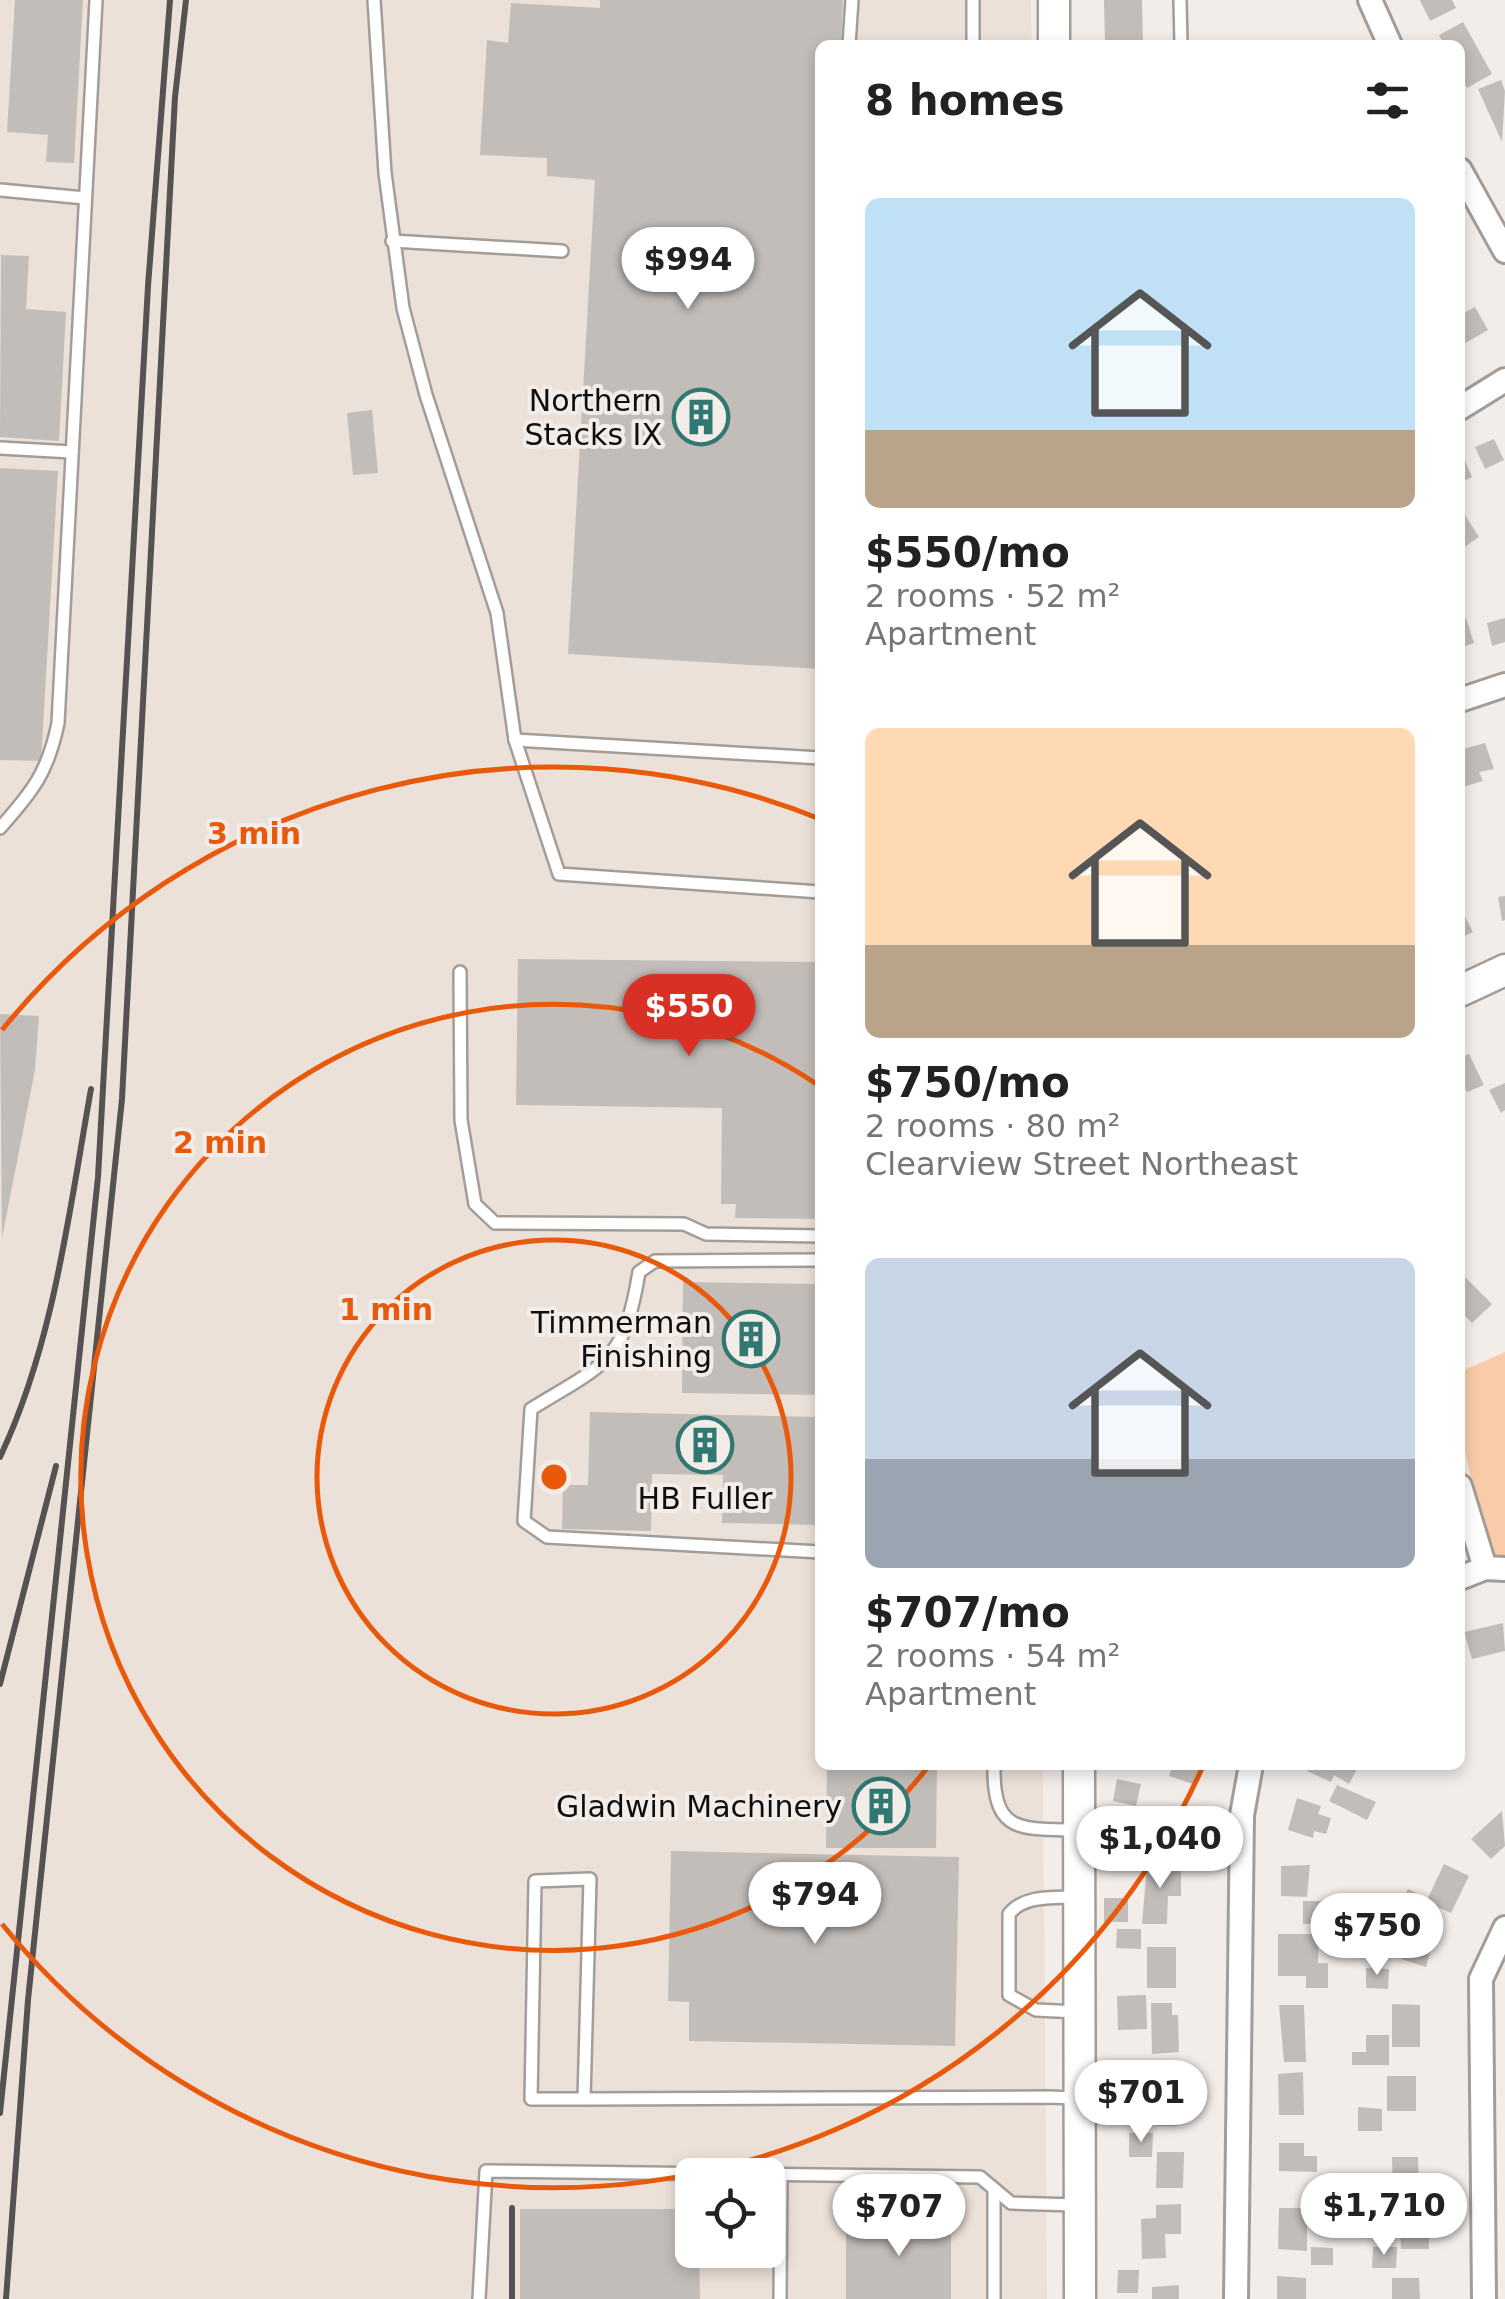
<!DOCTYPE html>
<html lang="en">
<head>
<meta charset="utf-8">
<style>
	body { margin:0; font-family:"DejaVu Sans",sans-serif; background:#f6f6f6; color:#222; height:100vh; display:flex; flex-direction:column; font-size:38px; white-space:nowrap }
	* { box-sizing:border-box; margin:0 }
	p { font-size:32px; color:#767676 }
	.icon { flex:none; width:55px; height:55px; fill:none; stroke:currentColor; stroke-width:2; stroke-linecap:round; stroke-linejoin:round }
	.map { position:relative; flex:1; overflow:hidden }
	.sheet { position:absolute; left:815px; top:40px; width:650px; height:1730px; display:flex; flex-direction:column; background:#fff; border-radius:15px; box-shadow:0 5px 15px #0003 }
	.sheet>* { flex:none }
	.buttons { position:absolute; left:675px; top:2158px; display:grid; gap:20px }
	.buttons a { display:grid; place-items:center; width:110px; height:110px; border-radius:15px; background:#fff; box-shadow:0 5px 15px #0003; font-size:50px }
	.price { position:absolute; translate:-50% -85px; padding:0 22px; border-radius:35px; background:#fff; color:#222; font-size:32px; line-height:65px; filter:drop-shadow(0 2px 5px #0008) }
	.price::after { content:''; position:absolute; left:50%; top:60px; width:30px; height:22px; margin-left:-15px; background:inherit; clip-path:polygon(0 0,100% 0,50% 100%) }
	.price.on { background:#d93025; color:#fff }
	ul { padding:0; list-style:none }
	li { display:grid; align-content:center; gap:20px; height:530px; padding:0 50px }
	li span { display:grid; place-items:center; height:310px; border-radius:15px; color:#555 }
	li>.icon { margin-inline-start:auto }
	span .icon { width:180px; height:180px; fill:#fffc; stroke-width:1 }
	li b { font-size:42px }
	h2 { display:flex; justify-content:space-between; align-items:center; height:120px; padding:0 50px; font-size:42px }
	.map>svg:first-child { display:block }
</style>
</head>
<body>
<div class="map">
<svg width="1505" height="2299" viewBox="0 0 1505 2299">
	<rect width="100%" height="100%" fill="#f3ede9"/>
	<!-- built -->
	<path fill="#ece1d8" fill-rule="evenodd" d="M0,0H1031L1032,45H820V1765H1043L1047,2299H0ZM692,2175H768V2250H692Z"/>
	<!-- green -->
	<polygon fill="#f9cba8" points="1505,1352 1505,1563 1502,1563 1486,1549 1460,1427 1460,1372"/>
	<!-- building -->
	<g fill="#c2bdb9">
		<polygon points="15,0 83,0 74,163 46,162 48,135 7,132"/>
		<polygon points="600,0 843,0 841,45 820,45 820,669 568,654 595,180 547,176 547,158 480,155 487,40 508,43 511,3 600,8"/>
		<polygon points="1104,0 1142,0 1143,45 1105,45"/>
		<polygon points="1420,0 1452,0 1456,8 1430,21"/>
		<polygon points="1463,22 1492,74 1467,88 1460,75 1460,45 1444,45 1439,35"/>
		<polygon points="1501,80 1505,91 1502,142 1478,89"/>
		<polygon points="1,255 29,256 26,309 66,312 59,441 0,437"/>
		<polygon points="1475,307 1488,330 1460,346 1460,315"/>
		<polygon points="372,410 378,473 353,475 347,413"/>
		<polygon points="1494,439 1504,460 1485,469 1475,447"/>
		<polygon points="1463,456 1472,477 1460,483 1460,458"/>
		<polygon points="0,468 58,471 41,761 0,760"/>
		<polygon points="1463,512 1479,537 1460,550 1460,514"/>
		<polygon points="1466,618 1474,643 1460,648 1460,620"/>
		<polygon points="1505,618 1505,642 1492,646 1487,623"/>
		<polygon points="1485,743 1494,769 1479,772 1483,781 1463,787 1460,750"/>
		<polygon points="1505,896 1505,920 1502,921 1498,897"/>
		<polygon points="1460,907 1473,932 1460,938"/>
		<polygon points="518,959 820,962 820,1219 735,1218 736,1204 721,1204 722,1108 516,1105"/>
		<polygon points="0,1014 39,1016 35,1070 2,1238"/>
		<polygon points="1469,1054 1484,1085 1467,1092 1464,1086 1460,1088 1460,1058"/>
		<polygon points="1505,1083 1505,1110 1501,1113 1489,1090"/>
		<polygon points="1464,1276 1492,1304 1472,1323 1460,1311 1460,1279"/>
		<polygon points="683,1282 820,1284 820,1395 682,1393"/>
		<polygon points="590,1412 820,1417 820,1525 722,1523 723,1475 652,1474 651,1531 562,1529 563,1485 588,1485"/>
		<polygon points="1503,1623 1505,1651 1472,1659 1464,1632"/>
		<polygon points="827,1765 937,1765 936,1848 826,1848"/>
		<polygon points="1173,1765 1202,1765 1196,1785 1169,1776"/>
		<polygon points="1310,1765 1359,1765 1349,1784 1334,1775 1331,1782 1307,1771"/>
		<polygon points="1117,1779 1141,1784 1136,1806 1113,1801"/>
		<polygon points="1337,1785 1376,1802 1367,1820 1329,1801"/>
		<polygon points="1297,1798 1321,1806 1318,1814 1331,1818 1326,1834 1314,1831 1313,1838 1288,1830"/>
		<polygon points="1156,1807 1183,1811 1178,1847 1151,1843"/>
		<polygon points="1502,1811 1505,1846 1491,1859 1471,1839"/>
		<polygon points="671,1851 959,1857 955,2046 689,2041 689,2002 668,2001"/>
		<polygon points="1147,1863 1181,1863 1181,1896 1168,1896 1167,1924 1142,1924"/>
		<polygon points="1444,1864 1469,1876 1451,1913 1426,1902"/>
		<polygon points="1310,1865 1307,1897 1281,1896 1281,1866"/>
		<polygon points="1408,1889 1426,1898 1414,1919 1397,1910"/>
		<rect x="1104" y="1898" width="24" height="24"/>
		<polygon points="1303,1901 1324,1901 1326,1923 1303,1924"/>
		<polygon points="1117,1929 1141,1929 1141,1949 1116,1948"/>
		<polygon points="1278,1934 1319,1934 1318,1963 1328,1963 1328,1988 1306,1988 1306,1976 1278,1976"/>
		<polygon points="1408,1934 1433,1942 1426,1967 1401,1959"/>
		<rect x="1147" y="1947" width="29" height="41"/>
		<polygon points="1366,1968 1389,1969 1388,1989 1366,1988"/>
		<polygon points="1146,1995 1147,2029 1118,2030 1117,1996"/>
		<polygon points="1151,2003 1172,2003 1172,2015 1178,2015 1179,2052 1152,2054"/>
		<polygon points="1392,2004 1420,2005 1420,2047 1392,2047"/>
		<polygon points="1279,2005 1304,2005 1306,2062 1284,2062"/>
		<polygon points="1366,2035 1389,2035 1389,2065 1352,2065 1352,2052 1366,2052"/>
		<polygon points="1158,2070 1183,2071 1177,2126 1156,2126"/>
		<polygon points="1303,2072 1304,2115 1279,2115 1278,2074"/>
		<rect x="1387" y="2076" width="29" height="35"/>
		<polygon points="1358,2107 1382,2109 1382,2131 1358,2131"/>
		<polygon points="1129,2133 1153,2133 1152,2157 1129,2157"/>
		<polygon points="1279,2143 1304,2143 1304,2156 1317,2156 1317,2172 1279,2171"/>
		<polygon points="1157,2152 1184,2152 1183,2188 1156,2188"/>
		<polygon points="1392,2157 1418,2157 1419,2192 1393,2193"/>
		<polygon points="1181,2204 1181,2234 1165,2234 1166,2258 1142,2259 1141,2219 1156,2218 1156,2205"/>
		<polygon points="1279,2208 1307,2208 1307,2251 1278,2249"/>
		<polygon points="1399,2208 1428,2208 1429,2249 1401,2249"/>
		<polygon points="520,2209 692,2209 692,2250 699,2250 700,2299 520,2299"/>
		<polygon points="951,2218 951,2299 846,2299 846,2219"/>
		<polygon points="1311,2247 1333,2248 1333,2265 1311,2265"/>
		<polygon points="1373,2247 1397,2247 1396,2268 1372,2268"/>
		<polygon points="1118,2270 1139,2270 1138,2293 1117,2293"/>
		<polygon points="1277,2276 1306,2278 1306,2299 1277,2299"/>
		<polygon points="1392,2278 1419,2278 1420,2299 1392,2299"/>
		<polygon points="1179,2285 1179,2299 1152,2299 1152,2287"/>
	</g>
	<g fill="none" stroke-linecap="round" stroke-linejoin="round">
		<!-- service casing -->
		<g stroke="#a29d99" stroke-width="16">
			<g id="service">
				<polyline points="374,0 385,173 403,308 426,395 497,613 515,740 559,874 820,892"/>
				<polyline points="1180,0 1181,45"/>
				<polyline points="849,45 852,0"/>
				<polyline points="973,45 973,0"/>
				<polyline points="0,190 85,198"/>
				<polyline points="392,241 562,251"/>
				<polyline points="0,448 72,452"/>
				<polyline points="515,740 820,758"/>
				<path d="M0,828C33,791 48,772 58,723L96,0"/>
				<polyline points="460,972 461,1120 475,1204 495,1223 684,1224 706,1234 820,1236"/>
				<path d="M820,1260L655,1261L639,1272C624,1363 606,1363 531,1409L524,1521L547,1537L820,1552"/>
				<path d="M994,1765C993,1832 1017,1829 1075,1830"/>
				<path d="M1075,1897C1052,1898 1024,1895 1009,1914V1995L1036,2010L1078,2012"/>
				<polyline points="584,2099 590,1879 535,1881 531,2099 584,2099 1048,2097 1076,2098"/>
				<polyline points="479,2299 486,2171 980,2177 1011,2203 1076,2205"/>
				<polyline points="780,2299 781,2175"/>
				<polyline points="994,2299 994,2189"/>
			</g>
		</g>
		<!-- minor casing -->
		<g stroke="#a29d99" stroke-width="28">
			<g id="minor">
				<polyline points="1370,0 1390,45"/>
				<polyline points="1460,170 1505,251"/>
				<polyline points="1460,408 1505,380"/>
				<polyline points="1460,700 1505,685"/>
				<polyline points="1460,1486 1485,1568"/>
				<polyline points="1460,1578 1485,1568 1505,1569"/>
				<polyline points="1236,2299 1242,1815 1251,1765"/>
				<polyline points="1484,2299 1481,1979 1505,1928"/>
			</g>
		</g>
		<!-- tertiary casing -->
		<g stroke="#a29d99" stroke-width="35">
			<g id="tertiary">
				<polyline points="1054,0 1054,45"/>
				<polyline points="1460,991 1505,970"/>
				<polyline points="1079,1765 1080,2299"/>
			</g>
		</g>
		<!-- service -->
		<use href="#service" stroke="#fff" stroke-width="11"/>
		<!-- minor -->
		<use href="#minor" stroke="#fff" stroke-width="22"/>
		<!-- tertiary -->
		<use href="#tertiary" stroke="#fff" stroke-width="30"/>
		<!-- rail -->
		<g stroke="#565251" stroke-width="6">
			<path d="M0,1457C54,1343 69,1212 91,1089"/>
			<polyline points="0,1684 56,1466"/>
			<polyline points="0,2113 98,1177 148,286 170,0"/>
			<polyline points="512,2208 512,2299"/>
			<polyline points="6,2299 28,2000 122,1099 175,97 186,0"/>
		</g>
	</g>
	<!-- distance rings -->
	<g fill="none" stroke="#e8590c" stroke-width="5">
		<circle cx="554" cy="1477" r="237"/>
		<path d="M927 1768A473 473 0 1 1 818 1085"/>
		<path d="M1203 1766A710 710 0 0 1 2 1924M2 1030A710 710 0 0 1 820 819"/>
	</g>
	<!-- icons -->
	<defs>
		<g id="building-ring" transform="scale(2.875)"><circle r="9.5" fill="#f3ede9" stroke="#307871" stroke-width="1.5"/><path d="M-4-6H4V6H1V3H-1V6H-4ZM-2.5-4.3h1.7v1.8h-1.7ZM.8-4.3h1.7v1.8H.8ZM-2.5-1h1.7V.8h-1.7ZM.8-1h1.7V.8H.8Z" fill="#307871"/></g>
	</defs>
	<g fill-rule="evenodd">
		<use href="#building-ring" x="701" y="417"/>
		<use href="#building-ring" x="751" y="1339"/>
		<use href="#building-ring" x="705" y="1445"/>
		<use href="#building-ring" x="881" y="1806"/>
	</g>
	<g text-anchor="middle" dominant-baseline="central" stroke-width="8" stroke-linejoin="round" paint-order="stroke">
		<!-- poi labels -->
		<g font-size="30" fill="#100e0d" stroke="#f3ede9" text-anchor="end">
			<text x="662" y="400">Northern<tspan x="662" dy="34">Stacks IX</tspan></text>
			<text x="712" y="1322">Timmerman<tspan x="712" dy="34">Finishing</tspan></text>
			<text x="705" y="1498" text-anchor="middle">HB Fuller</text>
			<text x="842" y="1806">Gladwin Machinery</text>
		</g>
	</g>
	<circle cx="554" cy="1477" r="15" fill="#e8590c" stroke="#f3ede9" stroke-width="5"/>
	<g font-size="30" text-anchor="middle" font-weight="bold" fill="#e8590c" stroke="#f3ede9" stroke-width="8" stroke-linejoin="round" paint-order="stroke">
		<text x="254" y="844">3 min</text>
		<text x="220" y="1153">2 min</text>
		<text x="386" y="1320">1 min</text>
	</g>
</svg>
<div class="buttons">
<a><svg class="icon" aria-label="locate" viewBox="0 0 24 24"><circle cx="12" cy="12" r="6"/><path d="M12 2v4M12 18v4M2 12h4M18 12h4"/></svg></a>
</div>
<b class="price" style="left:688px;top:312px">$994</b>
<b class="price on" style="left:689px;top:1059px">$550</b>
<b class="price" style="left:1160px;top:1891px">$1,040</b>
<b class="price" style="left:815px;top:1947px">$794</b>
<b class="price" style="left:1377px;top:1978px">$750</b>
<b class="price" style="left:1141px;top:2145px">$701</b>
<b class="price" style="left:1384px;top:2258px">$1,710</b>
<b class="price" style="left:899px;top:2259px">$707</b>
<section class="sheet">
<h2>8 homes<svg class="icon" aria-label="filters" viewBox="0 0 24 24"><path d="M4 7h16M4 17h16"/><circle cx="9" cy="7" r="2"/><circle cx="15" cy="17" r="2"/></svg></h2>
<ul>
<li><span style="background:linear-gradient(#bfe0f5 75%,#b9a48a 0)"><svg class="icon" aria-label="home" viewBox="0 0 24 24"><path d="M3 11l9-7 9 7M6 9v11h12V9"/></svg></span><div><b>$550/mo</b><p>2 rooms · 52 m²</p><p>Apartment</p></div></li>
<li><span style="background:linear-gradient(#ffd9b3 70%,#b9a48a 0)"><svg class="icon" aria-label="home" viewBox="0 0 24 24"><path d="M3 11l9-7 9 7M6 9v11h12V9"/></svg></span><div><b>$750/mo</b><p>2 rooms · 80 m²</p><p>Clearview Street Northeast</p></div></li>
<li><span style="background:linear-gradient(#c9d6e8 65%,#9aa5b1 0)"><svg class="icon" aria-label="home" viewBox="0 0 24 24"><path d="M3 11l9-7 9 7M6 9v11h12V9"/></svg></span><div><b>$707/mo</b><p>2 rooms · 54 m²</p><p>Apartment</p></div></li>
</ul>
</section>
</div>
</body>
</html>
